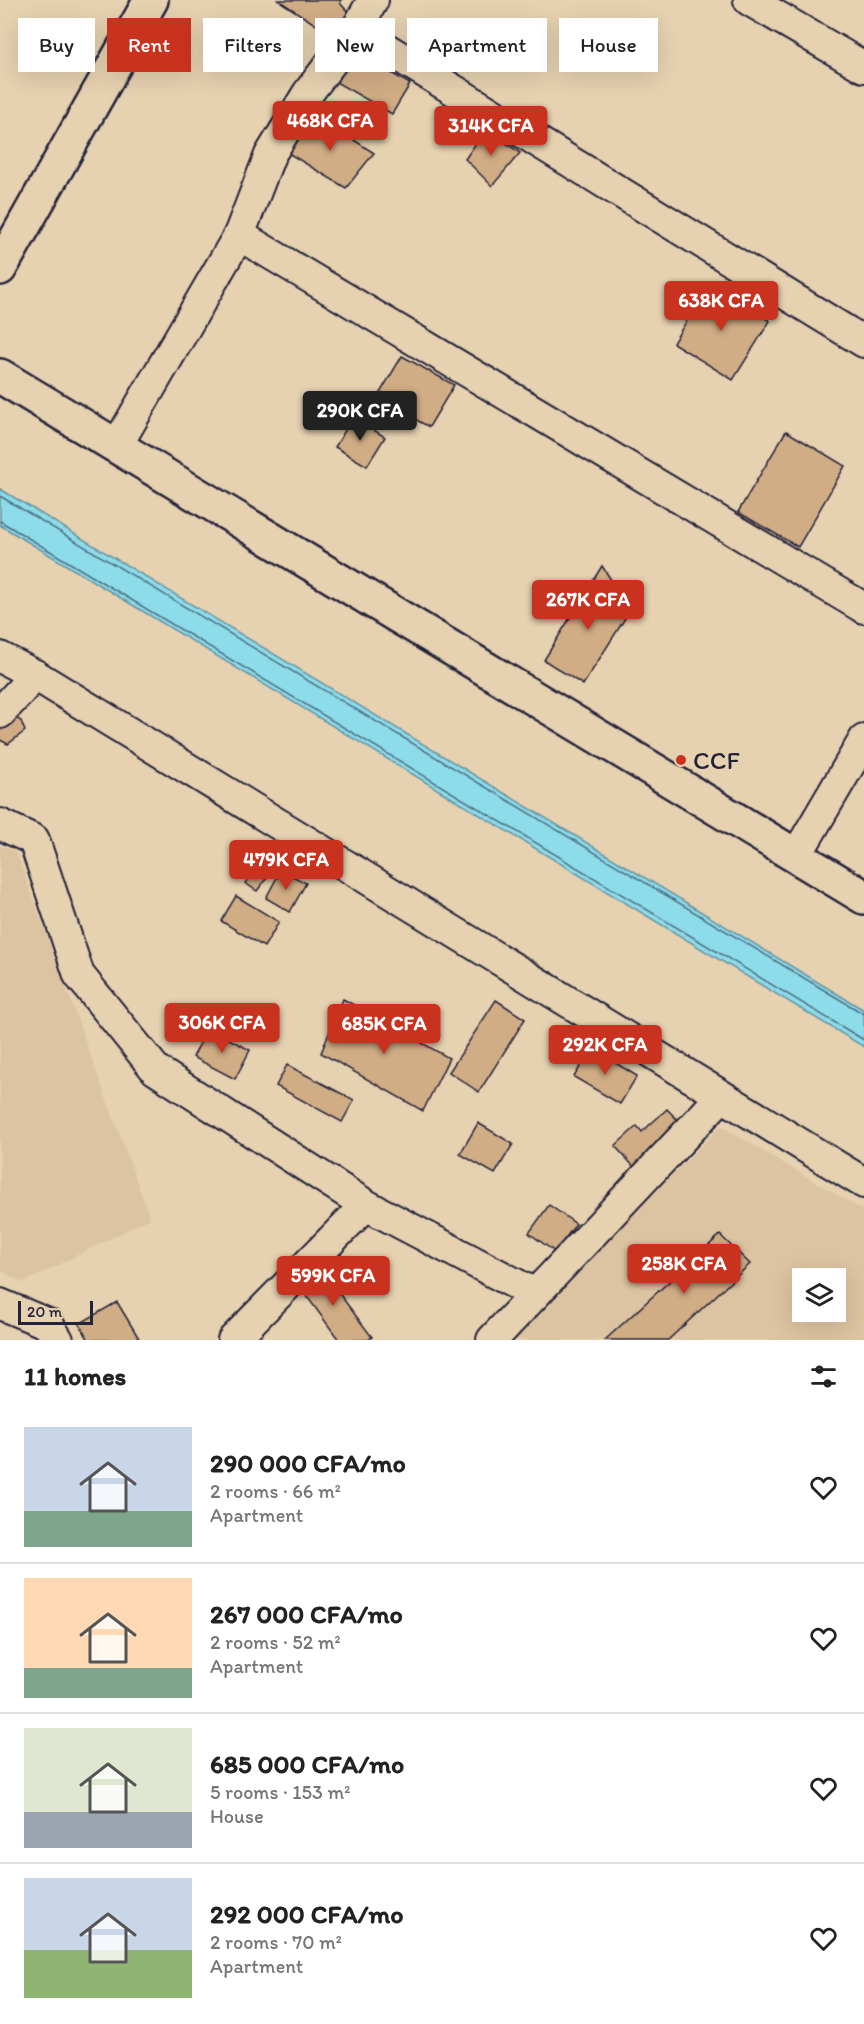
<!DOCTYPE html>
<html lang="en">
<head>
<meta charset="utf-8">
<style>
	body { margin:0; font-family:Itim,sans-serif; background:#f6f6f6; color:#222; height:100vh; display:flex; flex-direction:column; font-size:22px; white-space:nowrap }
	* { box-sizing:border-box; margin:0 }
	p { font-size:20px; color:#767676 }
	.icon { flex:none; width:33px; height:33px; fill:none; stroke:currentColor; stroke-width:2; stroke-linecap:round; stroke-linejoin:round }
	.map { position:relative; height:1340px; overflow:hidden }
	.panel { display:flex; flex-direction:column; background:#fff; flex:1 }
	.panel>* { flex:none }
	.banner { position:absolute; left:18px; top:18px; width:828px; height:54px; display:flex; gap:12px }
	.fabs { position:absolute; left:792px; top:1268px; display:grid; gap:12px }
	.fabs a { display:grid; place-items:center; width:54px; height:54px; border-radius:0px; background:#fff; box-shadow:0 6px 24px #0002; font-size:30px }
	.scale { position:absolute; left:18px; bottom:15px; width:75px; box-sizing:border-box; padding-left:6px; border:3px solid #22223b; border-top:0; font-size:16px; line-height:21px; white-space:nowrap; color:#22223b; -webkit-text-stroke:4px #e6d1b0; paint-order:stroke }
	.price { position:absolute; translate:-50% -51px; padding:0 14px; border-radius:6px; background:#c8321e; color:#fff; font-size:20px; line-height:39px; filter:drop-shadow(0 2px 3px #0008) }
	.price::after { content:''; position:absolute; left:50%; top:36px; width:18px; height:14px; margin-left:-9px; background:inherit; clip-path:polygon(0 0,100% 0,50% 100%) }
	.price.current { background:#222; color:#fff }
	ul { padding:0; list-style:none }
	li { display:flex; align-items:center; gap:18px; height:150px; padding:0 24px }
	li+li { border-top:2px solid #e0e0e0 }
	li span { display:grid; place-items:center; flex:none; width:168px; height:120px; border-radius:0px; color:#555 }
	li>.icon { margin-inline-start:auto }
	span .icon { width:72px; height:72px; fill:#fffc; stroke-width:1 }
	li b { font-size:26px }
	h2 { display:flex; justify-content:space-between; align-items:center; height:72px; padding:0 24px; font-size:26px }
	.pill { padding:0 21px; border-radius:0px; background:#fff; box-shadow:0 6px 24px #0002; font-size:21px; line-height:54px }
	.pill.current { background:#c8321e; color:#fff }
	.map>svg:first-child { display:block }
</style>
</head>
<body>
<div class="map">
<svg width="864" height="1340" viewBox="0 0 864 1340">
	<rect width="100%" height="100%" fill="#e6d1b0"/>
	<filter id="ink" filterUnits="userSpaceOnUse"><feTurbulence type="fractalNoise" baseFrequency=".0167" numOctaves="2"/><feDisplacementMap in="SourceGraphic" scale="12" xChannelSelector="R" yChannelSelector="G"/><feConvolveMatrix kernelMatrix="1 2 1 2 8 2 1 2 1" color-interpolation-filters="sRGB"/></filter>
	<g filter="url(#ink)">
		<!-- built -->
		<g fill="#dcc3a1" fill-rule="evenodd">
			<polygon points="0,845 16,852 150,1218 23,1283 0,1270"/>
			<path d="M721,1126L864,1211V1340H509ZM802,1278H836V1311H802Z"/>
		</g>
		<!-- water -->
		<polygon fill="#8ddce9" stroke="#6292a3" stroke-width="1.5" points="0,489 864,1010 864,1047 0,525"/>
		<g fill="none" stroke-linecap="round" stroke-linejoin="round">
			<!-- shore -->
			<g stroke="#4d6c81" stroke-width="1.5">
				<polyline points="0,496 864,1014"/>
				<polyline points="0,521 864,1040"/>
			</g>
		</g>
		<!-- building -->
		<g fill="#d1ad85" stroke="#22223b" stroke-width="1.5">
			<polygon points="278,0 341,0 340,3 350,14 333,36"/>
			<polygon points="352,50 410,84 392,114 334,81"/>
			<polygon points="314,114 374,153 346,188 288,153"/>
			<polygon points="486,129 520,153 492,186 465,159"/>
			<polygon points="710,283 770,321 733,380 673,343"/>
			<polygon points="402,356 454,385 429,427 377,398"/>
			<polygon points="353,417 385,437 367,466 335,447"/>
			<polygon points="786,431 845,466 798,547 738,512"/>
			<polygon points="602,566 617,589 601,595 629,612 583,685 544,660"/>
			<polygon points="0,709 21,721 25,731 8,744 0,740"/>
			<polygon points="262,859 275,867 257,891 245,883"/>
			<polygon points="281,870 306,883 290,912 266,898"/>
			<polygon points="236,896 279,922 264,947 221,921"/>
			<polygon points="343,999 449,1058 423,1111 321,1053"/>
			<polygon points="496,1000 525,1019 479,1092 449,1072"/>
			<polygon points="208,1028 250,1050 235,1079 193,1057"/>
			<polygon points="591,1048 637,1076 620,1104 574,1077"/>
			<polygon points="287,1065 354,1100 342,1122 276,1086"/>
			<polygon points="667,1109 694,1137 646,1180 615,1146 637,1126 642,1132"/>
			<polygon points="478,1123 513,1144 495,1174 460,1154"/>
			<polygon points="549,1205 576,1224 555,1252 529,1233"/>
			<polygon points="720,1235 750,1264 668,1340 605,1340"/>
			<polygon points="319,1267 372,1337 368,1340 339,1340 297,1283"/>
			<polygon points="117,1302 140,1340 89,1340 79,1324"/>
		</g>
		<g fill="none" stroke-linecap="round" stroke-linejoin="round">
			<!-- street casing -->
			<g stroke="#22223b" stroke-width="34">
				<g id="street">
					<polyline points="749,0 864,67"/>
					<polyline points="356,30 864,342"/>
					<polyline points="239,235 864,608"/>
					<polyline points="116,447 239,235 270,155 308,93 356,30 373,0"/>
					<polyline points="0,657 35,675 864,1183"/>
					<polyline points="0,713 35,675"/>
					<polyline points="0,824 34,840 79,975 156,1070 366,1205 535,1294"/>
					<polyline points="796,856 864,740"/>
					<polyline points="0,1304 48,1324 58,1340"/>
					<polyline points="233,1340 366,1205"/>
					<polyline points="492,1340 721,1097"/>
				</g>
			</g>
			<!-- secondary casing -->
			<g stroke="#22223b" stroke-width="38">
				<g id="secondary">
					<polyline points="0,268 151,0"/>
					<polyline points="0,376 864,897"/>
				</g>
			</g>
			<!-- street -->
			<use href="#street" stroke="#e6d1b0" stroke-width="30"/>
			<!-- secondary -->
			<use href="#secondary" stroke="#e6d1b0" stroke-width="33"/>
		</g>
	</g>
	<!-- markers -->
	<circle fill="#c8321e" stroke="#e6d1b0" stroke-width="2" cx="681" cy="760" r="6"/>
	<g text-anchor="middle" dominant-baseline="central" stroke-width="5" stroke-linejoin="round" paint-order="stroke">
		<!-- poi labels -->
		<g font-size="26" fill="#22223b" stroke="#e6d1b0" text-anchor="start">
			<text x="693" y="760">CCF</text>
		</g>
	</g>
</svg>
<div class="fabs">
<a><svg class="icon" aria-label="layers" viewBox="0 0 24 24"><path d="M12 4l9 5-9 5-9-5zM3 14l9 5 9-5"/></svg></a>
</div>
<div class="scale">20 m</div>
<b class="price" style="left:330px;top:152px">468K CFA</b>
<b class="price" style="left:491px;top:157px">314K CFA</b>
<b class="price" style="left:721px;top:332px">638K CFA</b>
<b class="price current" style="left:360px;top:442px">290K CFA</b>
<b class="price" style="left:588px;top:631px">267K CFA</b>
<b class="price" style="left:286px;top:891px">479K CFA</b>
<b class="price" style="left:222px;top:1054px">306K CFA</b>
<b class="price" style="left:384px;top:1055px">685K CFA</b>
<b class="price" style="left:605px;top:1076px">292K CFA</b>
<b class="price" style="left:684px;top:1295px">258K CFA</b>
<b class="price" style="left:333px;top:1307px">599K CFA</b>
<div class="banner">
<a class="pill">Buy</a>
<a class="pill current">Rent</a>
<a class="pill">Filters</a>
<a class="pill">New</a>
<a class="pill">Apartment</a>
<a class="pill">House</a>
</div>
</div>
<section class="panel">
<h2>11 homes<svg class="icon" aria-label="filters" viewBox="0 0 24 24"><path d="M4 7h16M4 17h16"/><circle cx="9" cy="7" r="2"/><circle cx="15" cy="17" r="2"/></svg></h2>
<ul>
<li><span style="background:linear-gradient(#c9d6e8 70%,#7fa58c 0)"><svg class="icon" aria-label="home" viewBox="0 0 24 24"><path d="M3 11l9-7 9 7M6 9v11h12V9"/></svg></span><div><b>290 000 CFA/mo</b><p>2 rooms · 66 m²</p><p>Apartment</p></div><svg class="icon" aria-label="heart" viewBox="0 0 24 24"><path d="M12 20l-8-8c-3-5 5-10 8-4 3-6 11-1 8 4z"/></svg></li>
<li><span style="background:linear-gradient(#ffd9b3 75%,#7fa58c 0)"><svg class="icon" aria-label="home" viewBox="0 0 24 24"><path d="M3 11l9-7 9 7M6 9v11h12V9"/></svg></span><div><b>267 000 CFA/mo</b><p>2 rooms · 52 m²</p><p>Apartment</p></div><svg class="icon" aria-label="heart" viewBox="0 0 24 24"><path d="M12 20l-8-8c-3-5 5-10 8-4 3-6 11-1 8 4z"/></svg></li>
<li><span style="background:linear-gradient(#dfe7d0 70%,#9aa5b1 0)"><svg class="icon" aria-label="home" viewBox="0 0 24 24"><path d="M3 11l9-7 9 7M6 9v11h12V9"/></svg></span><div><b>685 000 CFA/mo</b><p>5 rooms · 153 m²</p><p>House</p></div><svg class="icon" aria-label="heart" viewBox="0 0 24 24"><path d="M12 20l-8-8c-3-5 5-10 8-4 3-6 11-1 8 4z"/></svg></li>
<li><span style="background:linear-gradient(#c9d6e8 60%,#8fb573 0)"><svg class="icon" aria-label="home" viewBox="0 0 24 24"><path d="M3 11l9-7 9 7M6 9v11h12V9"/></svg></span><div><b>292 000 CFA/mo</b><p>2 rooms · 70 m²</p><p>Apartment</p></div><svg class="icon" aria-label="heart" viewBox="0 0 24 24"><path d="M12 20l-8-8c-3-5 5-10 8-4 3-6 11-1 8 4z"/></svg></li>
</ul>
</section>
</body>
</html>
